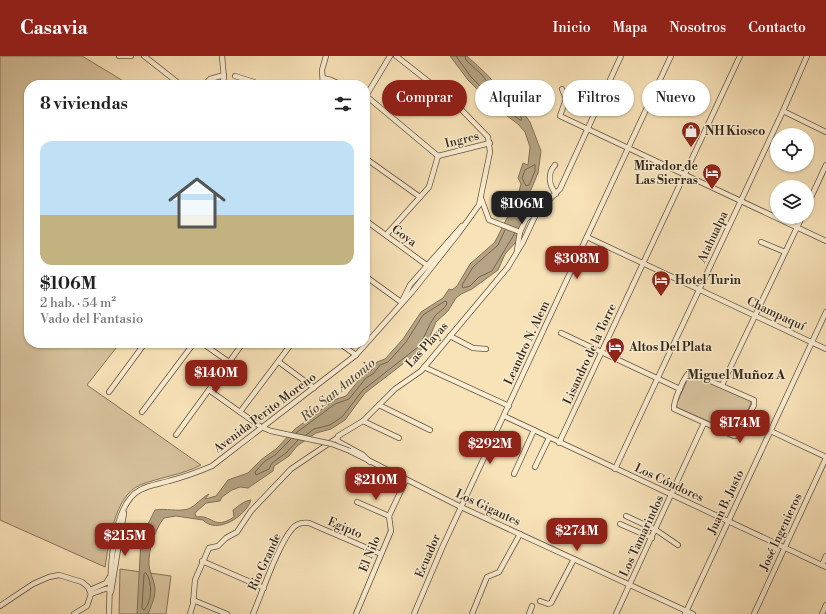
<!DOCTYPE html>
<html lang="es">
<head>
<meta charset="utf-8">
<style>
	body { margin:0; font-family:"Libre Bodoni",serif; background:#f2f2f2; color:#222; height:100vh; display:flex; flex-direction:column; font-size:15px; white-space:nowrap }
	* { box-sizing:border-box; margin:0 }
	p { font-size:13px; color:#767676 }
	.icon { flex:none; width:22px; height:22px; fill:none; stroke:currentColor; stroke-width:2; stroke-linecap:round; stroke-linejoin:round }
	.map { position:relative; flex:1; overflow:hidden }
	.side { position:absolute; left:24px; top:24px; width:346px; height:268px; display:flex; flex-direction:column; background:#fff; border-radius:16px; box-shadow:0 1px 3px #0004 }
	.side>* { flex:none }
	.top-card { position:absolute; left:382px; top:24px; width:380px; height:36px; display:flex; gap:8px }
	.controls { position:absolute; left:770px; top:72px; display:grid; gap:8px }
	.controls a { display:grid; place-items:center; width:44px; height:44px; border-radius:50%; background:#fff; box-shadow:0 1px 3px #0004; font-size:20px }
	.price { position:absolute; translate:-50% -34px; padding:0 9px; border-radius:8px; background:#8f2418; color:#fff; font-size:13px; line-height:26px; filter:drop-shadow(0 1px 2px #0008) }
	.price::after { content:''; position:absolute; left:50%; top:24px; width:12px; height:9px; margin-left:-6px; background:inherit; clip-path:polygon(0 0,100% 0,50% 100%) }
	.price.on { background:#222; color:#fff }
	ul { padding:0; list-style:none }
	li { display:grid; align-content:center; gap:8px; height:212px; padding:0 16px }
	li span { display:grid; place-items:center; height:124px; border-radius:12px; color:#555 }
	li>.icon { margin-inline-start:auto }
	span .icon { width:72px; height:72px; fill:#fffc; stroke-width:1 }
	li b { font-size:17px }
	h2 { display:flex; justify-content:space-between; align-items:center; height:48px; padding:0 16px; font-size:17px }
	.tag { padding:0 14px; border-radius:18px; background:#fff; box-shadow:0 1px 3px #0004; font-size:14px; line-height:36px }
	.tag.on { background:#8f2418; color:#fff }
	header { display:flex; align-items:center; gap:24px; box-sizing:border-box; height:56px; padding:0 20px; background:#8f2418; color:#fff }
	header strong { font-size:19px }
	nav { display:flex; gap:22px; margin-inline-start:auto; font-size:14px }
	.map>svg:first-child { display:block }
</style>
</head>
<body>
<header>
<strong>Casavia</strong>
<nav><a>Inicio</a><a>Mapa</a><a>Nosotros</a><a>Contacto</a></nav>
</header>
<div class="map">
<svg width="826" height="558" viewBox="0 0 826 558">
	<rect width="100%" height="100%" fill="#f8e2b8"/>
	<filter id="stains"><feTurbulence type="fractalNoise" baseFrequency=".005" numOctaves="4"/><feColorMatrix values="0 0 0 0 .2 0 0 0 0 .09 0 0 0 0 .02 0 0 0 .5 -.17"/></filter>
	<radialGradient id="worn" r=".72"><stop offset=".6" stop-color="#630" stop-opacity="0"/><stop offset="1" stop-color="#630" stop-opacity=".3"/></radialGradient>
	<!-- green -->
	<g fill="#d7c29d" stroke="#86755c">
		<path d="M0,0H82L130,29H29V287H120L87,329L201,409C182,419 160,421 140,429C114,440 109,487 105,511L0,464Z"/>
		<polygon points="693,318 750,344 751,347 738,376 735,377 678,352 676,349 689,320"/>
		<polygon points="120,513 171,520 166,558 119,558"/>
	</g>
	<!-- water -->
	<path fill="#b5a383" stroke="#817259" d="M450,0H467C475,8 496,24 498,35L511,47L519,51L530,66L541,95L538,117L527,143L525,160L517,185L505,198L498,214L472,233L461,238L456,242L448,255L436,266L428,285L421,294L365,337L345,364L331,373L316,377L297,390L289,400L274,410L273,415L248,432L240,431L232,434L222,441L220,445L206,447L195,457L196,461C213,458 213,475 234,461L233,454C239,450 243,445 251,444C246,460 217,479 203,464L176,460L164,462C155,473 148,495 149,509C150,518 155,526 155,534C155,542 151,550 148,558H137L141,482L155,454C166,452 177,456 188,453C196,450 201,442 209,438L205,443L216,440L228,424L248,417L262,403L276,393L295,373L334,344L346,340L363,319L372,314L377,306L385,303L403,283L421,256L443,242L449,233L452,234L457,230L470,208L495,186L507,162L514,153L521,128L518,122L523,107L528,109L530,91L525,76L518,68L495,51L468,24Z"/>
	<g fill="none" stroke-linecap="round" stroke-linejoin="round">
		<!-- shore -->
		<g stroke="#74664f" stroke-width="1">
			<polyline points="456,0 471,21 498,48 520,64 522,64 519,57 495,38 483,20 466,4 465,0"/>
			<polygon points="535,109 535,115 529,129 526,130 522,122 525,114"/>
			<polyline points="505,174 498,189 473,211 462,229 463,232 470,230 479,221 492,215 515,177"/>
			<path d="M296,377L335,348L349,343L366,322L374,317L380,309L388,306L406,286L423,259L445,245L447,246C447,252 439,255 435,260C428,269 425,282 418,291L363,334L342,361L330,369L314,373L306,379"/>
			<polyline points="291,383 275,399 265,405 255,416 256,419 269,413 272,407 286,397 298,384"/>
			<polygon points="152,471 154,473 149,488 146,488 146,480"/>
			<path d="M146,517C153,526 152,546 144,554L142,552L144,518Z"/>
		</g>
		<!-- minor casing -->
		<g stroke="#655642" stroke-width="6">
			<g id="minor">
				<polyline points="119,0 131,0"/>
				<polyline points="144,0 181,29"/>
				<polyline points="235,20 254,26 257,29"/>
				<polyline points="323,22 331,24 342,29"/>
				<polyline points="204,29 210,23 224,19"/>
				<polyline points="221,29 224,22 222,0"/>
				<polyline points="323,29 322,14 326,0"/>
				<polyline points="562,33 566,43 560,60 826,185"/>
				<polyline points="365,39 438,100"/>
				<polyline points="366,40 390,0"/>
				<polyline points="783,55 826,76"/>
				<polyline points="438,100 490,87"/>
				<polyline points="365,102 420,141"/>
				<path d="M555,109C547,118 549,129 556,138"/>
				<polyline points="481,142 489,164 520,176 517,194"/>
				<polyline points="807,150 826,109"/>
				<polyline points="365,164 428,210"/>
				<polyline points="520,176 526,163 536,154"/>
				<polyline points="386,179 429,131 438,100"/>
				<polyline points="587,181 826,293"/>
				<polyline points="761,186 785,196"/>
				<polyline points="365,220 401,246"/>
				<polyline points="403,243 410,229 462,170"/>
				<polyline points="561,277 680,333"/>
				<polyline points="450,280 473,292 486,293"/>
				<polyline points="202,287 229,306"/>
				<polyline points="339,287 356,299"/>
				<polyline points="279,306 314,332"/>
				<polyline points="424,311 509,350"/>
				<path d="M690,316L754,344V349L739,379L734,380L674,353C673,346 684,320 690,316Z"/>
				<polyline points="722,329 802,161"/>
				<polyline points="209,334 261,371 271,375"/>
				<polyline points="109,336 145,287"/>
				<polyline points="379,349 430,374"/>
				<polyline points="142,356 194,287"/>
				<polyline points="240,356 292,287"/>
				<polyline points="504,360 826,511"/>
				<polyline points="747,364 826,401"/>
				<polyline points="363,365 399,382"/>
				<polyline points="176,379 243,287"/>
				<polyline points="559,387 740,0"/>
				<polyline points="350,395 461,451 693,558"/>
				<polyline points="370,406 363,399 339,386 337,384 338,380 363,365 395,333 421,315 508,211 523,186 537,156 560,133 621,0"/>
				<polyline points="535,411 549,382"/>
				<polyline points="615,413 783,55 807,0"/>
				<polyline points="514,418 534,374"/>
				<polyline points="357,446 389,460"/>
				<polyline points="626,460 656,474 678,489"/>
				<polyline points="620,468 652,482"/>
				<polyline points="202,505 264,532"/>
				<polyline points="822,509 826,500"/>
				<polyline points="90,534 106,527 109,522"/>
				<polyline points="111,536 124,457"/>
				<polyline points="91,538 105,533 109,533"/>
				<polyline points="193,544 227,558"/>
				<polyline points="540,545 548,548 551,547 574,503"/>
				<polyline points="0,550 33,528 49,521 59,519 82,526 88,531 91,538 87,550 74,558"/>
				<path d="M109,558C110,528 109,450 140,434C149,429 159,428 169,425C184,421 198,416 212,410L356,299L412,236L458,178L479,149L490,96L488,81L452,44L396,0"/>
				<polyline points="190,558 193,548 195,524 209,492 218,490 226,482 237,476 251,455 291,413 337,382"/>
				<path d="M253,558C262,537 278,489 292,473C296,468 302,466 309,467L381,498"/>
				<polyline points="356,558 391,475 389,460 406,424"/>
				<polyline points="414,558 442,492 671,0"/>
				<polyline points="472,558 487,521 499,516 520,478"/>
				<polyline points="529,558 532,550"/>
				<polyline points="616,558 704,367"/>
				<polyline points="685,558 826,256"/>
				<polyline points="754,558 826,402"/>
				<polyline points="822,558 826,549"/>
			</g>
		</g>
		<!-- minor -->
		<use href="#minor" stroke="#faecd1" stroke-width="4.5"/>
		<!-- minor-bridge casing -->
		<g stroke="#655642" stroke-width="6" stroke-linecap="butt">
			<polyline id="minor-bridge" points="271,375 332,388 350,395"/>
		</g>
		<!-- minor-bridge -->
		<use href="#minor-bridge" stroke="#faecd1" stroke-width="4.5"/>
	</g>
	<!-- icons -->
	<defs>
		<g id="shop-pin" transform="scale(1)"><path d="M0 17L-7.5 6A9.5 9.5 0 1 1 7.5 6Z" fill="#8f2418" stroke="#faecd1"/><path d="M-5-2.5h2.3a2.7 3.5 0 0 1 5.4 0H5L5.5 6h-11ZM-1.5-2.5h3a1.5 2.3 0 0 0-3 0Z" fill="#fff"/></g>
		<g id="hotel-pin" transform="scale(1)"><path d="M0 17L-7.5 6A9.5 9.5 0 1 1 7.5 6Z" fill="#8f2418" stroke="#faecd1"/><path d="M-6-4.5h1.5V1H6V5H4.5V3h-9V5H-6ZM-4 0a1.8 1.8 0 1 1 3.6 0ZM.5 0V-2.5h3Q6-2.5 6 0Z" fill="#fff"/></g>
	</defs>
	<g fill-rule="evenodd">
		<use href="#shop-pin" x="691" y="75"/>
		<use href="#hotel-pin" x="712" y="117"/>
		<use href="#hotel-pin" x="661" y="224"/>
		<use href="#hotel-pin" x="615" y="291"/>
	</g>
	<g text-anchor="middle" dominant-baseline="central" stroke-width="3" stroke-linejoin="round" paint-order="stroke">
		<!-- poi labels -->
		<g font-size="12" font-weight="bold" fill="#34281b" stroke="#faecd1" text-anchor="start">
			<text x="705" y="75">NH Kiosco</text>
			<text x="698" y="110" text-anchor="end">Mirador de<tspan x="698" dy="14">Las Sierras</tspan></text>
			<text x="675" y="224">Hotel Turin</text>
			<text x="629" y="291">Altos Del Plata</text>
		</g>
		<!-- street labels -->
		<g font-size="12" fill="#34281b" stroke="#faecd1">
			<text transform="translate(462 84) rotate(-14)">Ingres</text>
			<text transform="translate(404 180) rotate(36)">Goya</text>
			<text transform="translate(713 181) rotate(-65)">Atahualpa</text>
			<text transform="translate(776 258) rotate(25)">Champaquí</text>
			<text transform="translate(527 287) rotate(-65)">Leandro N. Alem</text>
			<text transform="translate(427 289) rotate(-48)">Las Playas</text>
			<text transform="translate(590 298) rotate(-65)">Lisandro de la Torre</text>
			<text transform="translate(265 357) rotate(-37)">Avenida Perito Moreno</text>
			<text transform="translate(669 427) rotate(25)">Los Cóndores</text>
			<text transform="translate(726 446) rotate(-65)">Juan B. Justo</text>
			<text transform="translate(488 452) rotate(25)">Los Gigantes</text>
			<text transform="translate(345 472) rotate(23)">Egipto</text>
			<text transform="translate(781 476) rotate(-65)">José Ingenieros</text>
			<text transform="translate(642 480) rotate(-65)">Los Tamarindos</text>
			<text transform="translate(370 498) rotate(-68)">El Nilo</text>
			<text transform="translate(428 500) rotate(-67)">Ecuador</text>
			<text transform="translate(265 506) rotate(-65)">Rio Grande</text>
		</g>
		<!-- neighbourhood labels -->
		<g font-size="13" font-weight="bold" fill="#34281b" stroke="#faecd1">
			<text x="736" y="319">Miguel Muñoz A</text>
		</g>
		<!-- water labels -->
		<g font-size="13" font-style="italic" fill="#5b4d3a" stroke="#faecd1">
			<text transform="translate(338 334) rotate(-39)">Río San Antonio</text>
		</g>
	</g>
	<rect width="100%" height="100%" filter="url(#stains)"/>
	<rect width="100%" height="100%" fill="url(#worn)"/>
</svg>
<div class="controls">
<a><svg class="icon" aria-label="locate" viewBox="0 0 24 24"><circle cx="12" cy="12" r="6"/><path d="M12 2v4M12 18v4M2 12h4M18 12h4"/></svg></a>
<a><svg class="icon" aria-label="layers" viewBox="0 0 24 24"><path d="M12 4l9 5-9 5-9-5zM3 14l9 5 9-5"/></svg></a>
</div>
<b class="price on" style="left:522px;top:169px">$106M</b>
<b class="price" style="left:577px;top:224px">$308M</b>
<b class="price" style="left:216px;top:338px">$140M</b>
<b class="price" style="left:740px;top:388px">$174M</b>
<b class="price" style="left:490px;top:409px">$292M</b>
<b class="price" style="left:376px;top:445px">$210M</b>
<b class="price" style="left:577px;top:496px">$274M</b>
<b class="price" style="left:125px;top:501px">$215M</b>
<div class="top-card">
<a class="tag on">Comprar</a>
<a class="tag">Alquilar</a>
<a class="tag">Filtros</a>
<a class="tag">Nuevo</a>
</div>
<section class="side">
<h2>8 viviendas<svg class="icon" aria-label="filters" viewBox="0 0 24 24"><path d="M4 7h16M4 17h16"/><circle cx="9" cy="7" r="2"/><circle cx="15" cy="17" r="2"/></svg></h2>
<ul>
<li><span style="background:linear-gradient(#bfe0f5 60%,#c2b280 0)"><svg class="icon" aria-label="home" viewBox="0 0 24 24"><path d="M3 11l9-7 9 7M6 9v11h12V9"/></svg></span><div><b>$106M</b><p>2 hab. · 54 m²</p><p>Vado del Fantasio</p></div></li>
</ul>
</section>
</div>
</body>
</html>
